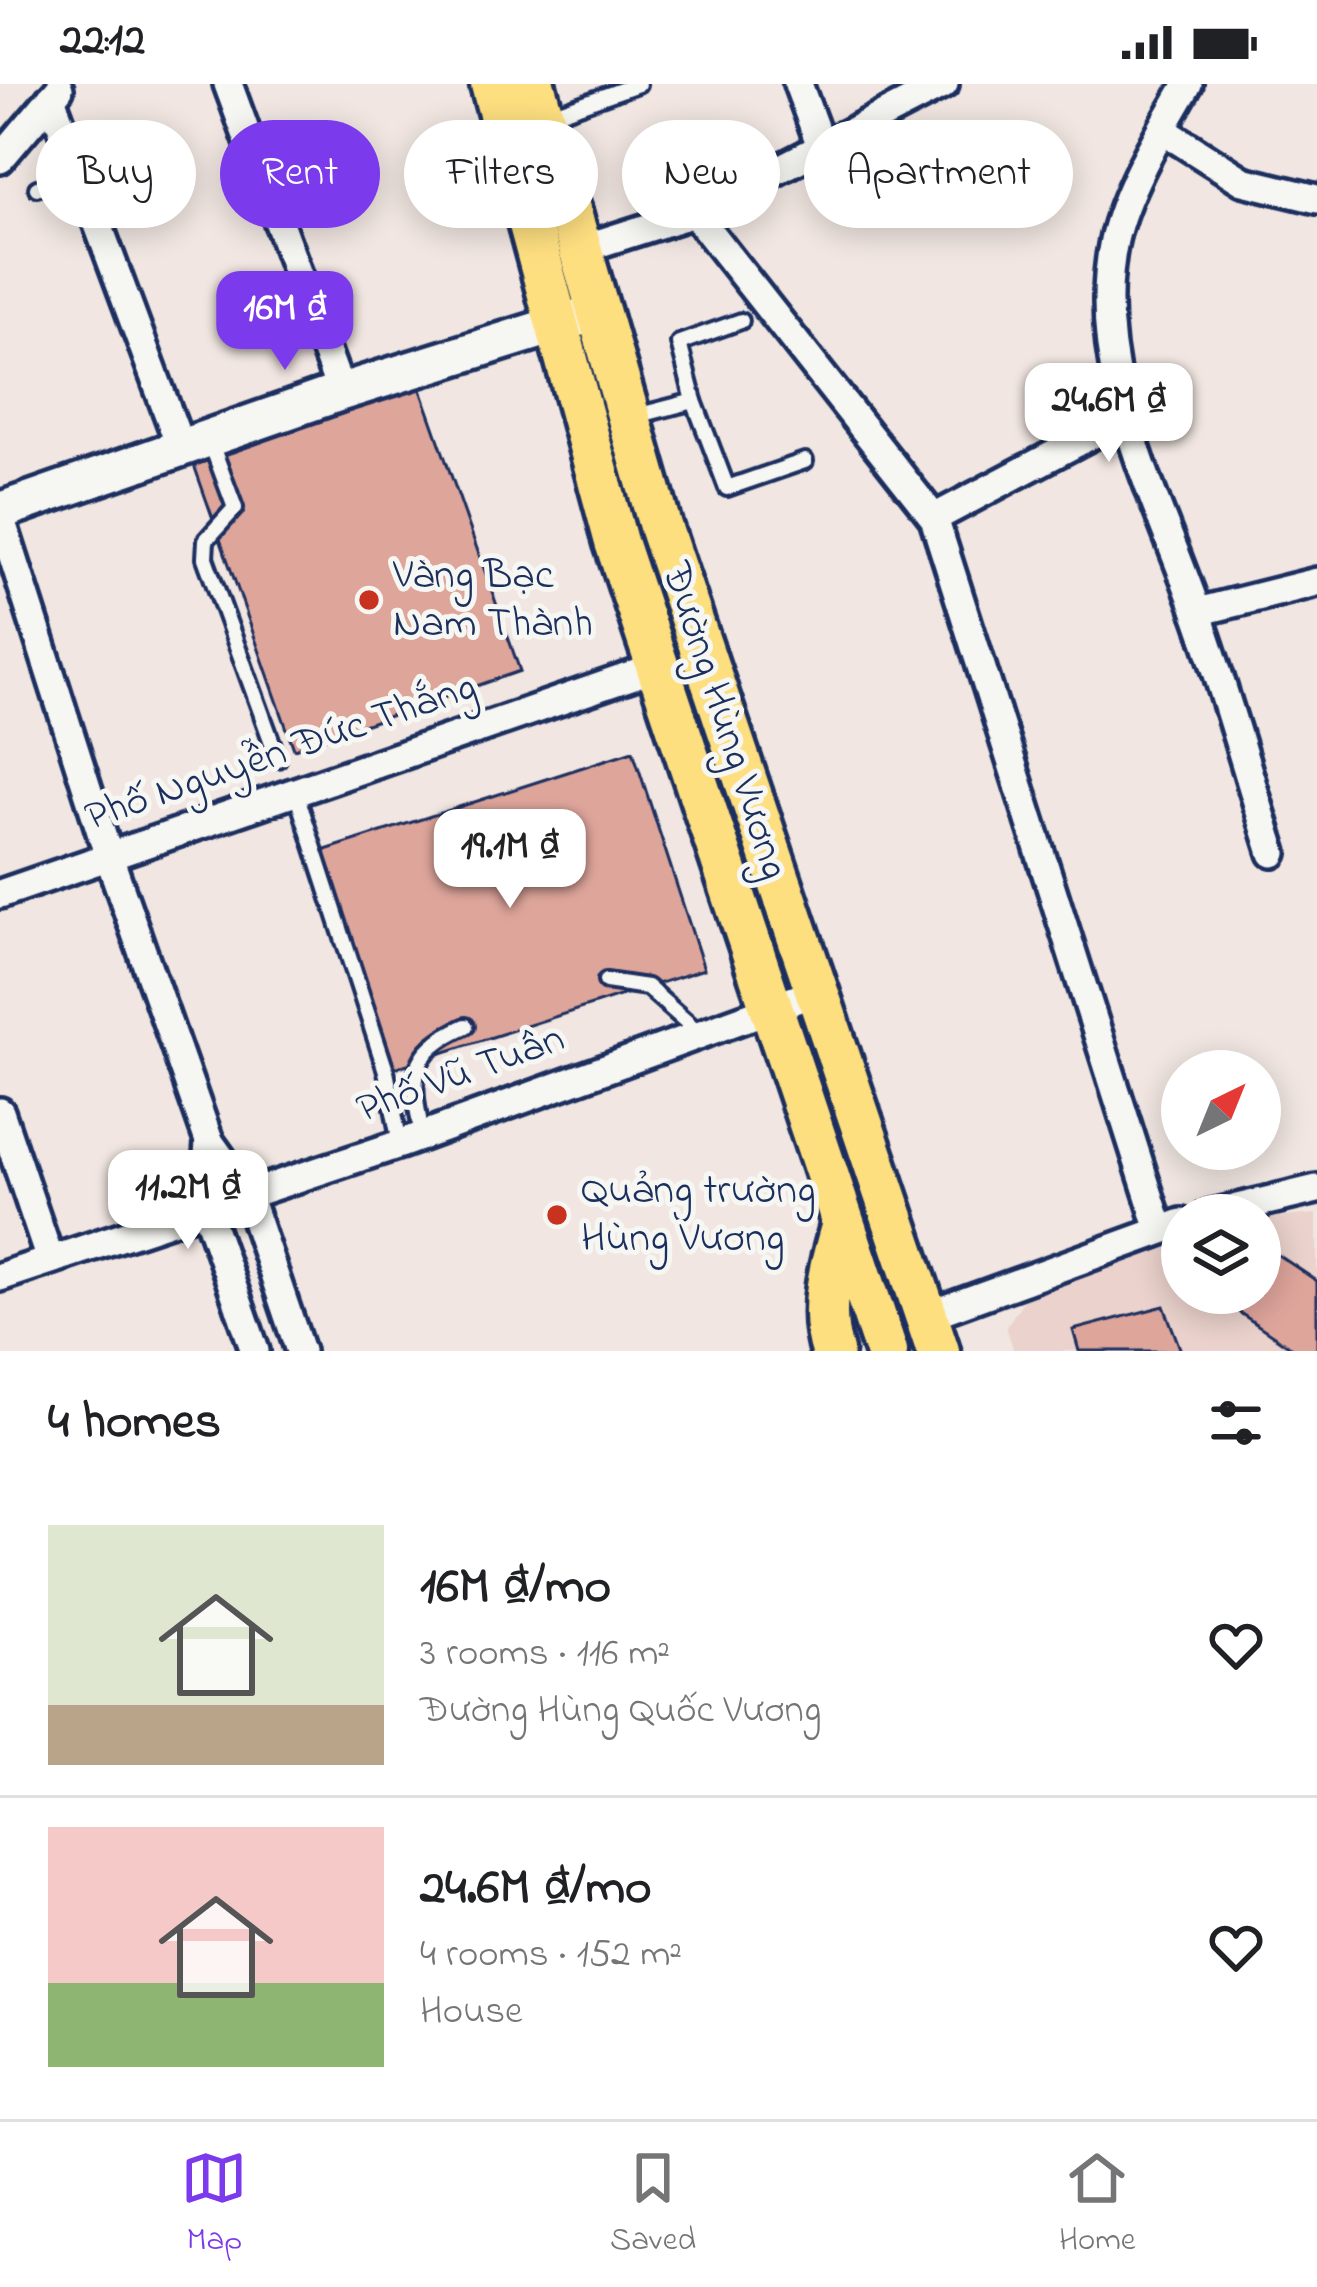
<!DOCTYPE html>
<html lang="en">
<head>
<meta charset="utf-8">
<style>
	body { margin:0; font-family:"Indie Flower",sans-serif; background:#f2f2f2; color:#202124; height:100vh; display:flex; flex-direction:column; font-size:45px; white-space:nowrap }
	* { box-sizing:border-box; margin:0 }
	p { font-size:39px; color:#757577 }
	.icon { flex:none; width:66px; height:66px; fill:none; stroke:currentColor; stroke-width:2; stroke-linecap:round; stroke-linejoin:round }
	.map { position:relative; height:1267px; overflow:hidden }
	.panel { display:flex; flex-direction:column; background:#fff; flex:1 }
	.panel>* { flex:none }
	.top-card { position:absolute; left:36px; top:36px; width:1245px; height:108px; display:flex; gap:24px }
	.needle { width:78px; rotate:43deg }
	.buttons { position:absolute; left:1161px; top:966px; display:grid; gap:24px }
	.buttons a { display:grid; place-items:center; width:120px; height:120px; border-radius:50%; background:#fff; box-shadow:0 6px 30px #0003; font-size:60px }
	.price { position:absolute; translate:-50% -102px; padding:0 27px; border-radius:24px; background:#fff; color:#222; font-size:39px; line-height:78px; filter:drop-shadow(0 3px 6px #0008) }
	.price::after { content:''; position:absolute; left:50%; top:72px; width:36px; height:27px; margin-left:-18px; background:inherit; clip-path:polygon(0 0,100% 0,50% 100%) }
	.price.current { background:#7c3aed; color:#fff }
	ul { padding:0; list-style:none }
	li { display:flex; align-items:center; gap:36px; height:300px; padding:0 48px }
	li+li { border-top:3px solid #e0e0e0 }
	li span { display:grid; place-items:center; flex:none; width:336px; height:240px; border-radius:0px; color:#555 }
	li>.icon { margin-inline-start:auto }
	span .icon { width:144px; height:144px; fill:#fffc; stroke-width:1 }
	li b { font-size:51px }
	h2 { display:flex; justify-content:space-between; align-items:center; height:144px; padding:0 48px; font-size:51px }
	.chip { padding:0 42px; border-radius:54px; background:#fff; box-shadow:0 6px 30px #0003; font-size:42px; line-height:108px }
	.chip.current { background:#7c3aed; color:#fff }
	.status { display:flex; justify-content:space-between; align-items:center; height:84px; padding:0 60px; background:#fff; direction:ltr }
	.status svg { height:33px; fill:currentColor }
	.tab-bar { display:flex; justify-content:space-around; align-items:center; height:168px; border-top:3px solid #e0e0e0; background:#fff; font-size:33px; color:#757577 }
	.tab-bar a { display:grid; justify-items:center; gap:6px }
	.tab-bar .current { color:#7c3aed }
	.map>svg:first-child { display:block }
</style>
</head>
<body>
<div class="status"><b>22:12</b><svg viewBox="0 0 49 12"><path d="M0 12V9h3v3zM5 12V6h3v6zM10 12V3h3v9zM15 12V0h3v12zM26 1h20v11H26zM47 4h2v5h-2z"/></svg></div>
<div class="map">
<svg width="1317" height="1267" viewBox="0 0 1317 1267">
	<rect width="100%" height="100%" fill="#f1e6e1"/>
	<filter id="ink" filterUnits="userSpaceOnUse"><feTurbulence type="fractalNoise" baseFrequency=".00833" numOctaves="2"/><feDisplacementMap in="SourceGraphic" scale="24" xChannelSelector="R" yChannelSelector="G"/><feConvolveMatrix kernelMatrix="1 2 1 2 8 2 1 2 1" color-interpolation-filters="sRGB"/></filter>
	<g filter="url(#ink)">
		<!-- built -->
		<polygon fill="#ebd2cc" points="1317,1130 1317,1267 1014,1267 1006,1243 1025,1214 1182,1159 1182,1209 1260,1209 1260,1135"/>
		<!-- building -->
		<g fill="#dea59b" stroke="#1b2f5e" stroke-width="3">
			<polygon points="420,303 520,587 294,665 194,381"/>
			<polygon points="633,667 704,885 386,987 316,769"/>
			<polygon points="1260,1159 1317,1197 1317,1267 1296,1267 1215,1212 1260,1209"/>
			<polygon points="1164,1222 1181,1267 1079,1267 1073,1246"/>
		</g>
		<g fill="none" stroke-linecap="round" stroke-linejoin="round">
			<!-- lane casing -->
			<g stroke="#1b2f5e" stroke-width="22">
				<g id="lane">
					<polyline points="545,33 638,0"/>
					<polyline points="37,104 79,89"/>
					<polyline points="694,317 727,404 805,377"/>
					<polyline points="632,333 694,317 679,259 741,237"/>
					<polyline points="209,354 235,424 206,456 205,474 278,675"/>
					<polyline points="296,709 386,987 400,1060"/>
					<polyline points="606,897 647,903 698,948"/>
					<path d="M422,1051C411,994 407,968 466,942"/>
				</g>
			</g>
			<!-- street casing -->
			<g stroke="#1b2f5e" stroke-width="36">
				<g id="street">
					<polyline points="228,0 341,308"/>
					<polyline points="798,0 821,62"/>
					<path d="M1188,0C1161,47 1126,103 1114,156C1087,285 1155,408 1196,525C1225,605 1247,688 1273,769"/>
					<polyline points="51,14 181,364"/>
					<polyline points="1164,47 1243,97 1317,115"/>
					<polyline points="0,75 59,5"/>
					<polyline points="694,129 934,434 1160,1146"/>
					<polyline points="578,166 694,129 944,0"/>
					<polyline points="0,432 109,773 209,1057 247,1110 300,1267"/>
					<polyline points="934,434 1125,333"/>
					<polyline points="1197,528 1317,498"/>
					<polyline points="0,810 657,583"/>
					<polyline points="0,1028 50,1176"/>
					<polyline points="209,1057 205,1123 255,1267"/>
					<polyline points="1208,1131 1317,1105"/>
					<polyline points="0,1193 400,1060 813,909"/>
					<polyline points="926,1232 1182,1139"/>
				</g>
			</g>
			<!-- secondary casing -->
			<g stroke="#1b2f5e" stroke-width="45">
				<polyline id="secondary" points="0,427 341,308 581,233"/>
			</g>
			<!-- primary casing -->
			<g stroke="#1b2f5e" stroke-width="51">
				<g id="primary">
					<polyline points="492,0 616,458 886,1267"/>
					<polyline points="533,0 660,442 938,1267"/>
					<path d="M832,1267C818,1226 831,1181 843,1140"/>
				</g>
			</g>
			<!-- lane -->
			<use href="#lane" stroke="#f6f6f2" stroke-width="14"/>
			<!-- street -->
			<use href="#street" stroke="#f6f6f2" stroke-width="27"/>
			<!-- secondary -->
			<use href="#secondary" stroke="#f6f6f2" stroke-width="36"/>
			<!-- primary -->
			<use href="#primary" stroke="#fedf80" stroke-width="42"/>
		</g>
	</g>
	<!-- markers -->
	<g fill="#c8321e" stroke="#f6f6f2" stroke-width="4.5">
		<circle cx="369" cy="516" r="12"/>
		<circle cx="557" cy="1131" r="12"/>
	</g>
	<g text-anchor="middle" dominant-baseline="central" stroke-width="10" stroke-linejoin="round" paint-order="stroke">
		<!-- poi labels -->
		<g font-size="42" fill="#1b2f5e" stroke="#f6f6f2" text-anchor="start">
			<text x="393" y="492">Vàng Bạc<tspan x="393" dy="48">Nam Thành</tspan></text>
			<text x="581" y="1107">Quảng trường<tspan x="581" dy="48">Hùng Vương</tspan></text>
		</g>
		<!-- street labels -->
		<g font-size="42" fill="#1b2f5e" stroke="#f6f6f2">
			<text transform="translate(724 637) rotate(72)">Đường Hùng Vương</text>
			<text transform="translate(281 669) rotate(-19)">Phố Nguyễn Đức Thắng</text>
			<text transform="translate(461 991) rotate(-20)">Phố Vũ Tuân</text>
		</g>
	</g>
</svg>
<div class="buttons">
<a><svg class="needle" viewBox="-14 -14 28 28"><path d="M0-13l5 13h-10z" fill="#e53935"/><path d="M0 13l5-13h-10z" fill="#757577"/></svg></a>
<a><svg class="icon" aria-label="layers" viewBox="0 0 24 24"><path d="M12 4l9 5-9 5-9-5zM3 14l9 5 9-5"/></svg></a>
</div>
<b class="price current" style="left:285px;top:289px">16M ₫</b>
<b class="price" style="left:1109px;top:381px">24.6M ₫</b>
<b class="price" style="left:510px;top:827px">19.1M ₫</b>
<b class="price" style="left:188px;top:1168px">11.2M ₫</b>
<div class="top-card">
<a class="chip">Buy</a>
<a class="chip current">Rent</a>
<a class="chip">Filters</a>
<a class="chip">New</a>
<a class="chip">Apartment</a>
</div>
</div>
<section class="panel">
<h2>4 homes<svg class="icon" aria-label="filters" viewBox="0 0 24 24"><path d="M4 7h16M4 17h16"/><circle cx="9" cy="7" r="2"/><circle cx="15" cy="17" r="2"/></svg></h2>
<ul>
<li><span style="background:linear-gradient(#dfe7d0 75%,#b9a48a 0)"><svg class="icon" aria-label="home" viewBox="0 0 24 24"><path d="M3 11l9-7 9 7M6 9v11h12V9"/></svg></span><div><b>16M ₫/mo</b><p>3 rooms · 116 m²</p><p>Đường Hùng Quốc Vương</p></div><svg class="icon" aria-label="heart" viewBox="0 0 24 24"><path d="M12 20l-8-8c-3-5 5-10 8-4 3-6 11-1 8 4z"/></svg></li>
<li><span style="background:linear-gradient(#f6c9c9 65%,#8fb573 0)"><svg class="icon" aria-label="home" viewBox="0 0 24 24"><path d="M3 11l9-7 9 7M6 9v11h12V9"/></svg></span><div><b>24.6M ₫/mo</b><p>4 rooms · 152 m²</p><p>House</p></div><svg class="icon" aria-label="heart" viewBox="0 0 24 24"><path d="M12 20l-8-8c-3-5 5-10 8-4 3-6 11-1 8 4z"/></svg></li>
</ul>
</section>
<nav class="tab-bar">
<a class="current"><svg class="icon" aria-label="map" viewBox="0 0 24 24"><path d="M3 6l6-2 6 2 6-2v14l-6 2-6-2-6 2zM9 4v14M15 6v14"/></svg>Map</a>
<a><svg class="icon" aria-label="saved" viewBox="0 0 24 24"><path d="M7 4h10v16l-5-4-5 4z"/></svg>Saved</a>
<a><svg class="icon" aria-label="home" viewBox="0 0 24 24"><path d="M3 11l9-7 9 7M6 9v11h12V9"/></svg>Home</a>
</nav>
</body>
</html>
